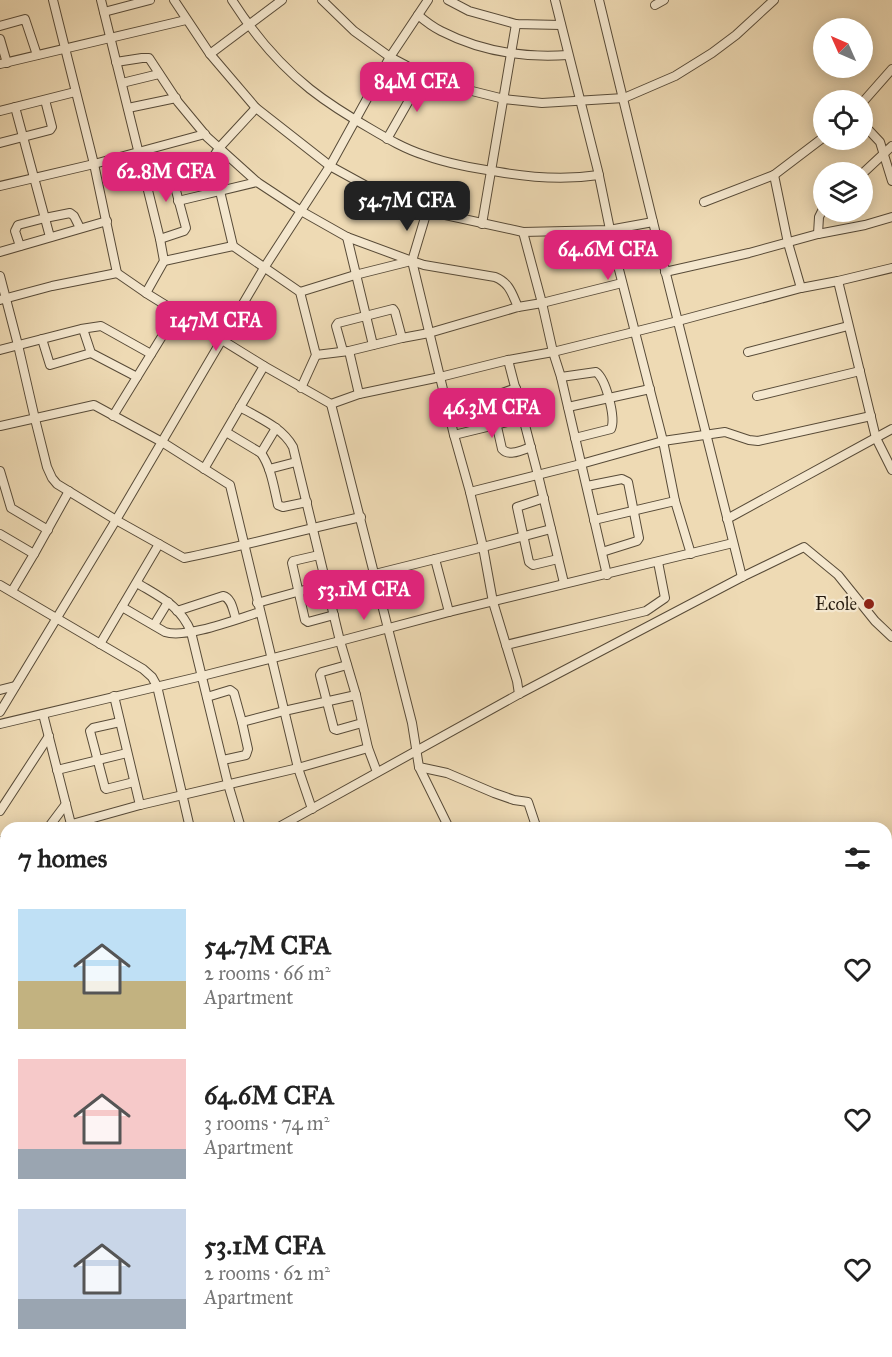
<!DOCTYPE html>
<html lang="en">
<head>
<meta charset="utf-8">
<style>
	body { margin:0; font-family:"IM FELL Great Primer",serif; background:#f6f6f6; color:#222; height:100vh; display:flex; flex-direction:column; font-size:22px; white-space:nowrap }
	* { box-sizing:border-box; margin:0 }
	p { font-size:20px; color:#767676 }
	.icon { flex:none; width:33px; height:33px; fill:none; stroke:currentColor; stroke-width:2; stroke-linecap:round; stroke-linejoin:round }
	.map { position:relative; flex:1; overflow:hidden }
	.details { position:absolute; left:0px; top:822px; width:892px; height:536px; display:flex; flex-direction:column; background:#fff; border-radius:18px 18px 0 0; box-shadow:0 3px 15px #0003 }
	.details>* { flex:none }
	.needle { width:39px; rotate:315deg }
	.controls { position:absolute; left:813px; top:18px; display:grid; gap:12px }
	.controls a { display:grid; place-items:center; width:60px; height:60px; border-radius:50%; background:#fff; box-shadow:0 3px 15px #0003; font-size:30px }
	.price { position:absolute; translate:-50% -51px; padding:0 14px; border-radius:12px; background:#db2777; color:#fff; font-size:20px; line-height:39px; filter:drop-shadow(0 2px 3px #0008) }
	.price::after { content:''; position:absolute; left:50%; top:36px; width:18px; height:14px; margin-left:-9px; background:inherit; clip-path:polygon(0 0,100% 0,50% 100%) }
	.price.active { background:#222; color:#fff }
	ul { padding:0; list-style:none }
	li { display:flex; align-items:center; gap:18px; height:150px; padding:0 18px }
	li span { display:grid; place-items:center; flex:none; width:168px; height:120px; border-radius:0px; color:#555 }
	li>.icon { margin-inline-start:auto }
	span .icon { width:72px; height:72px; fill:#fffc; stroke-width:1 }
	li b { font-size:26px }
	h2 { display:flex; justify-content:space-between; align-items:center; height:72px; padding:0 18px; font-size:26px }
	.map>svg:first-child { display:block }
</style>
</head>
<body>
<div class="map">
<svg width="892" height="1357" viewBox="0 0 892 1357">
	<defs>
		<pattern id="forest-firs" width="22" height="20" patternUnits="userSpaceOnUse" patternTransform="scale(1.5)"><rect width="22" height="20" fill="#ccba98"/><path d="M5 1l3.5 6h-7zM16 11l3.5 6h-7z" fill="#af9f82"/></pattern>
	</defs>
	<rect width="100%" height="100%" fill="#eedab4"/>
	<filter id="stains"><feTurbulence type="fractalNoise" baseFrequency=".00333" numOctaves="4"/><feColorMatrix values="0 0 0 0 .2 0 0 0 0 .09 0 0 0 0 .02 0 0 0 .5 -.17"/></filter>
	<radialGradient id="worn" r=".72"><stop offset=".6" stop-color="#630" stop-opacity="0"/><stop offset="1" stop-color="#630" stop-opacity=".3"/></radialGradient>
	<!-- forest -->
	<polygon fill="url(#forest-firs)" stroke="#796a54" stroke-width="1.5" points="886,1068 892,1072 892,1154 887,1148"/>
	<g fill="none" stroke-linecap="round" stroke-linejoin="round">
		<!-- minor casing -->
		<g stroke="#584b38" stroke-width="10">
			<g id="minor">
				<polyline points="53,0 94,164 117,273 146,293 264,366 331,404 359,394 440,377 508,360 553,352 678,321 801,288 838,281 892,268"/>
				<polyline points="101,0 160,239 164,261 146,293"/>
				<polyline points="174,0 210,54 256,108 330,166 381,194 427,211 523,232 609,230 653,222"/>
				<path d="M232,0C253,33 280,65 310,89C329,104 350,117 371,129C388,139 405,149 424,155C449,164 474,168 499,172C533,178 565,180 599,175"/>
				<polyline points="322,0 354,31 390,57 407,66 448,85 504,99 542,103 624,98 675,76 712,53 736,35 774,0"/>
				<polyline points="448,0 469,11 516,24 561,25"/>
				<polyline points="555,0 598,171 615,254 663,441 675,501 691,554"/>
				<polyline points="599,0 653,222 742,577"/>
				<polyline points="655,5 664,0"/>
				<polyline points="104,12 150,0"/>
				<path d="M418,15C425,21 433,27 441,31C480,51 525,58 568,55"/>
				<polyline points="0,26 25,19 37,55"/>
				<polyline points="0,39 7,63"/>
				<polyline points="210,54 282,0"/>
				<path d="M116,62L142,58H149L178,102L207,137L257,182L301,211L347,237L412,261L424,265L495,277C510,283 512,294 518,307"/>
				<polyline points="0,64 186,20"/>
				<polyline points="122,83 159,74"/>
				<polyline points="862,103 892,69"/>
				<polyline points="15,107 50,237"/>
				<polyline points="128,108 176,98"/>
				<polyline points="256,108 219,148 214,156 214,166 233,246 300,292 316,355 301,388"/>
				<polyline points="0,111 75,92"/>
				<polyline points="862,123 880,142 892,181"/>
				<polyline points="387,139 424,74"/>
				<polyline points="0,143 50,130 52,127 45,100"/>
				<polyline points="862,174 892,146"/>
				<polyline points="774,175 788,243 801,288"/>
				<polyline points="145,176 167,171 171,172 186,228 184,231 160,239"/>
				<polyline points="0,186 94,164 205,134"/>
				<polyline points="178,201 257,182"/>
				<polyline points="704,202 774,175 824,137"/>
				<polyline points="427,211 412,261 454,435 470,492 483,547 493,602 517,681 519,694"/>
				<polyline points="482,224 516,24"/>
				<polyline points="523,232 542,303 553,352 561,377 607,575"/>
				<polyline points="818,234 819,217 824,207"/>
				<polyline points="347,237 373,345"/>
				<polyline points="20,246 15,231 18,225 45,218 70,213 74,216 80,228"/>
				<polyline points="0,252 107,221"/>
				<polyline points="164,261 233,246"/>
				<polyline points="665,272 749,253 818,234 865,225 892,217"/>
				<path d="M0,276L18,345L35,419L47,467L52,478L57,484L116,520L184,558C243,546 302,530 361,517"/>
				<polyline points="838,281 876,438 892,470"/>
				<polyline points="300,292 355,275 411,261"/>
				<polyline points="0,300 52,286 117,273"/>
				<polyline points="83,329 91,353 137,377"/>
				<polyline points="42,339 50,365 91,353"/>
				<polyline points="0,350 81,329 101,326 151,354"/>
				<polyline points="343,351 336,326 338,323 393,309 395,312 402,338"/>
				<polyline points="349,351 359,394"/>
				<polyline points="748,352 848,326"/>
				<polyline points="316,355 349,351 402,338 429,333 518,307 542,303 622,283"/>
				<polyline points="508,360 538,475 564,583"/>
				<path d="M561,377L596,372C606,379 616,418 611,429L575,438"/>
				<path d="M516,388L491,397V400L502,449C509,457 522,450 531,447"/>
				<polyline points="757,396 860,371"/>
				<polyline points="331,404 412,723 419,767 449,828"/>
				<path d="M240,407C259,418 282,427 293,447L340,641L356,695L368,748L377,772"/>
				<polyline points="568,407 650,389"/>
				<polyline points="113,416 177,312"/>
				<polyline points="0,426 94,405 162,442 230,485 298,768 312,809"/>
				<path d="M226,432L261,453C271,467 274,488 278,505L283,507L307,502"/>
				<polyline points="454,435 524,418"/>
				<polyline points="261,453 276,428"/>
				<polyline points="204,469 264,366"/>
				<polyline points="269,469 296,462"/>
				<polyline points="0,471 11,508 48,530"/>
				<polyline points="587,486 622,479 628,482 639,538 637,541 602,552"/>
				<polyline points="470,492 581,464 663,441 725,432 749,440 758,441 871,416"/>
				<polyline points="544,498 517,507 529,562 533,565 558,559"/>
				<polyline points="727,519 892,429"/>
				<polyline points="594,520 675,501"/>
				<polyline points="0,534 34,554"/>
				<polyline points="319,555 293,561 292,563 305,620 308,622 334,615"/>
				<polyline points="435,559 449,612"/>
				<polyline points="375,574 483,547 551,529"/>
				<path d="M137,583C160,597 181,606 191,632L228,784L241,828"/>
				<polyline points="0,585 143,669 152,677 157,686 190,828"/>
				<polyline points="12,591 34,554 69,491"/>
				<polyline points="257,603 326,584"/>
				<path d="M122,607L165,632C186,639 237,619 260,612"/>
				<path d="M177,611L223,596C232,598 233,611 236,619"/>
				<polyline points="154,625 168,602"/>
				<polyline points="100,644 159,544"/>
				<polyline points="506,645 646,611 665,598 658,562"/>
				<polyline points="347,665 322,672 320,675 334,729 337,730 362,723"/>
				<polyline points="0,690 15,686"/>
				<polyline points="114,696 140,805"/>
				<polyline points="207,697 230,690 234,693 242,722 248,749 246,755 223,760"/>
				<polyline points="0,712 116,520 264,268 330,166 390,57 428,0"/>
				<polyline points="43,714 72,828"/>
				<polyline points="120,722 93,728 90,731 105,788 106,789 134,782"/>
				<polyline points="242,722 284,711 356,695"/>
				<polyline points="0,724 202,676 340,641 449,612 733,543"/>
				<polyline points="419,767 447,773 494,793 514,800 528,802 536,826 539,828"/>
				<polyline points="57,770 127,753"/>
				<polyline points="0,811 49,736"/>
				<polyline points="72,824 140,805 298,768 368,748"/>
				<polyline points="48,828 66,804"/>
				<polyline points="277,828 519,694 742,577 804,547 838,575 875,621 892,637"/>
				<polyline points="0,841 6,861"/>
				<polyline points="0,870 6,869"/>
				<polyline points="0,979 6,976"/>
				<polyline points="886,1157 889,1158 892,1155"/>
				<polyline points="886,1326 892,1327"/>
				<polyline points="328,1352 335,1357"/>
				<polyline points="0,1353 3,1357"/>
				<polyline points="892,1357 892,1356"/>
			</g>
		</g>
		<!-- minor -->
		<use href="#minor" stroke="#f4e7ce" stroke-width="8"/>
	</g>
	<!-- markers -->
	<circle fill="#8f2418" stroke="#f4e7ce" stroke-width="2" cx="869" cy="604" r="6"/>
	<g text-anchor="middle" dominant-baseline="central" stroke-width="4.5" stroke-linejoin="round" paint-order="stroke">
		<!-- poi labels -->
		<g font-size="18" fill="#261b0f" stroke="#f4e7ce" text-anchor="end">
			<text x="857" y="604">Ecole</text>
		</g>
	</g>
	<rect width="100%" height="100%" filter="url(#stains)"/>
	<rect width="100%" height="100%" fill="url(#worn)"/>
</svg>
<div class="controls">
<a><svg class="needle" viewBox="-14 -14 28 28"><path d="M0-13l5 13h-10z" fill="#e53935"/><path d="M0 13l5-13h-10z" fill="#767676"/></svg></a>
<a><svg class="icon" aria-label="locate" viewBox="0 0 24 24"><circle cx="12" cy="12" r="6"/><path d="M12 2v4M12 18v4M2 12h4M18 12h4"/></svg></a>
<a><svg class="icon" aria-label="layers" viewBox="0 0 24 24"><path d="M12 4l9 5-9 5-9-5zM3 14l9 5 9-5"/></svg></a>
</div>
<b class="price" style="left:417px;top:113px">84M CFA</b>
<b class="price" style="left:166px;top:203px">62.8M CFA</b>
<b class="price active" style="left:407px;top:232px">54.7M CFA</b>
<b class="price" style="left:608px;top:281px">64.6M CFA</b>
<b class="price" style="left:216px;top:352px">147M CFA</b>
<b class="price" style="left:492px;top:439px">46.3M CFA</b>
<b class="price" style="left:364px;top:621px">53.1M CFA</b>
<section class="details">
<h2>7 homes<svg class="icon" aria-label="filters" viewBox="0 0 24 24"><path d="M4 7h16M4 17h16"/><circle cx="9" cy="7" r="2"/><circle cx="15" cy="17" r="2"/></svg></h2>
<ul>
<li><span style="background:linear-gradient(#bfe0f5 60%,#c2b280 0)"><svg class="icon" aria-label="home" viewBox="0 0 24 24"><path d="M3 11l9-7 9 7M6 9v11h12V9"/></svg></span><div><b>54.7M CFA</b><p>2 rooms · 66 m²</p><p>Apartment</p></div><svg class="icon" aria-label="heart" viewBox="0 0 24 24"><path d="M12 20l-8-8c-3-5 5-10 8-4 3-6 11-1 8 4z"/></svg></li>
<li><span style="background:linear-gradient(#f6c9c9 75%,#9aa5b1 0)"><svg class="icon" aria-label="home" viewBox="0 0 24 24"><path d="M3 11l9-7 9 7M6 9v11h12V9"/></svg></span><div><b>64.6M CFA</b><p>3 rooms · 74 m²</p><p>Apartment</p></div><svg class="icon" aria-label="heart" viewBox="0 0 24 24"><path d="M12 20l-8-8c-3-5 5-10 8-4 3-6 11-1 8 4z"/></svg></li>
<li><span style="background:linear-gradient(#c9d6e8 75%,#9aa5b1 0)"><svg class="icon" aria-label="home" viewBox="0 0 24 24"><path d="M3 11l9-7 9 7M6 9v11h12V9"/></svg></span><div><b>53.1M CFA</b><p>2 rooms · 62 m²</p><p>Apartment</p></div><svg class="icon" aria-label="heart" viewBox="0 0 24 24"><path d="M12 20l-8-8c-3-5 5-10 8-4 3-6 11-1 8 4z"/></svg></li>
</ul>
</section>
</div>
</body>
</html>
